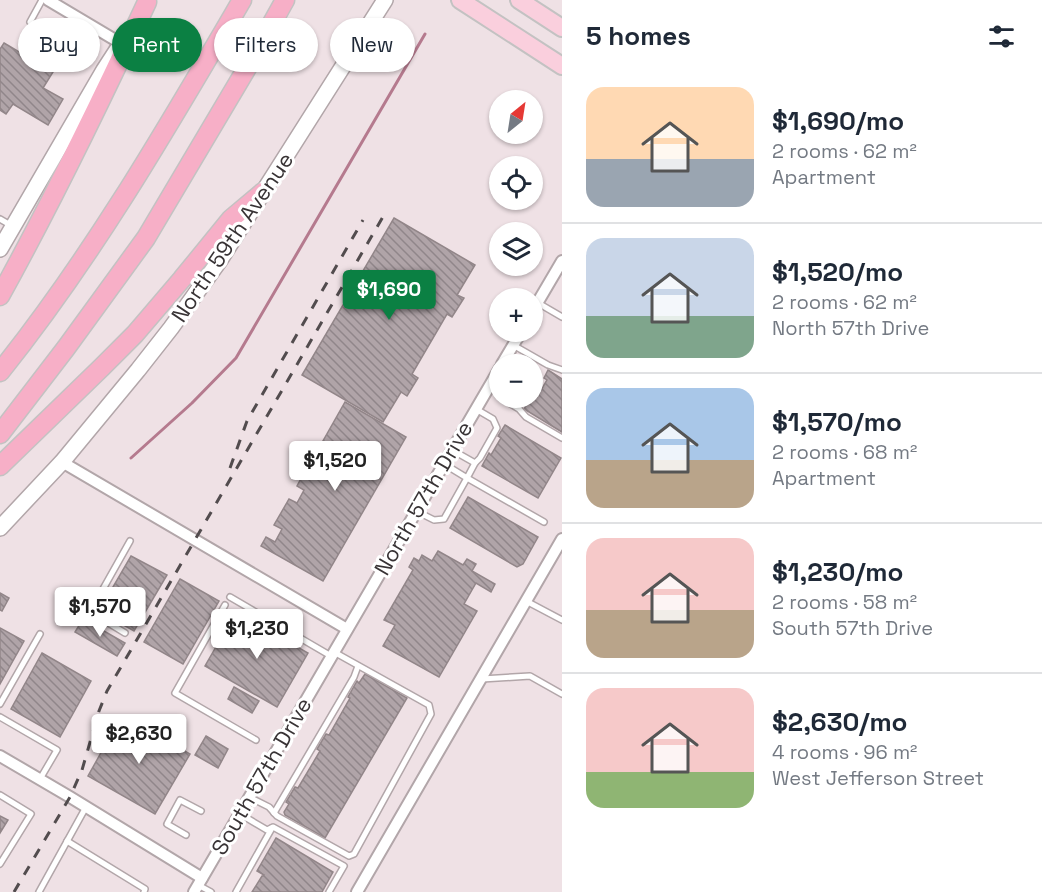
<!DOCTYPE html>
<html lang="en">
<head>
<meta charset="utf-8">
<style>
	body { margin:0; font-family:"Space Grotesk",sans-serif; background:#f2f2f3; color:#1f2937; height:100vh; display:flex; flex-direction:column; font-size:22px; white-space:nowrap }
	* { box-sizing:border-box; margin:0 }
	p { font-size:20px; color:#747a83 }
	.icon { flex:none; width:33px; height:33px; fill:none; stroke:currentColor; stroke-width:2; stroke-linecap:round; stroke-linejoin:round }
	.map { position:relative; flex:1; overflow:hidden }
	.drawer { display:flex; flex-direction:column; background:#fff; width:480px }
	.drawer>* { flex:none }
	.hud { position:absolute; left:18px; top:18px; width:453px; height:54px; display:flex; gap:12px }
	.needle { width:39px; rotate:30deg }
	.tools { position:absolute; left:489px; top:90px; display:grid; gap:12px }
	.tools a { display:grid; place-items:center; width:54px; height:54px; border-radius:50%; background:#fff; box-shadow:0 2px 4px #0004; font-size:30px }
	.price { position:absolute; translate:-50% -51px; padding:0 14px; border-radius:6px; background:#fff; color:#222; font-size:20px; line-height:39px; filter:drop-shadow(0 2px 3px #0008) }
	.price::after { content:''; position:absolute; left:50%; top:36px; width:18px; height:14px; margin-left:-9px; background:inherit; clip-path:polygon(0 0,100% 0,50% 100%) }
	.price.active { background:#0b8043; color:#fff }
	ul { padding:0; list-style:none }
	li { display:flex; align-items:center; gap:18px; height:150px; padding:0 24px }
	li+li { border-top:2px solid #e0e1e3 }
	li span { display:grid; place-items:center; flex:none; width:168px; height:120px; border-radius:18px; color:#555 }
	li>.icon { margin-inline-start:auto }
	span .icon { width:72px; height:72px; fill:#fffc; stroke-width:1 }
	li b { font-size:26px }
	h2 { display:flex; justify-content:space-between; align-items:center; height:72px; padding:0 24px; font-size:26px }
	.chip { padding:0 21px; border-radius:27px; background:#fff; box-shadow:0 2px 4px #0004; font-size:21px; line-height:54px }
	.chip.active { background:#0b8043; color:#fff }
	main { display:flex; flex:1; min-height:0 }
	.map>svg:first-child { display:block }
</style>
</head>
<body>
<main>
<div class="map">
<svg width="562" height="892" viewBox="0 0 562 892">
	<defs>
		<pattern id="building-back-hatch" width="6" height="6" patternUnits="userSpaceOnUse" patternTransform="scale(1.5)"><rect width="6" height="6" fill="#b0a4a8"/><path d="M-1 5l2 2M0 0l6 6M5-1l2 2" fill="none" stroke="#90868a"/></pattern>
	</defs>
	<rect width="100%" height="100%" fill="#efe1e5"/>
	<g fill="none" stroke-linecap="round" stroke-linejoin="round">
		<!-- stream -->
		<polyline stroke="#b57a8e" stroke-width="3" points="131,458 192,403 236,358 425,34"/>
	</g>
	<!-- building -->
	<g fill="url(#building-back-hatch)" stroke="#928689" stroke-width="1.5">
		<polygon points="27,34 42,42 36,53 21,44"/>
		<polygon points="4,43 53,72 43,88 63,99 48,125 13,104 6,114 0,110 0,49"/>
		<polygon points="394,218 475,265 457,295 464,298 452,317 447,314 412,374 418,378 407,396 401,392 383,422 302,375"/>
		<polygon points="548,370 562,379 562,432 524,409 533,394 537,397 547,380 544,378"/>
		<polygon points="345,402 406,437 323,581 261,546 266,537 275,542 282,529 274,525 289,499 297,503 304,490 297,486 311,460 320,465 327,452 319,448"/>
		<polygon points="505,425 561,458 538,498 482,466 489,453 491,455 501,438 498,436"/>
		<polygon points="468,497 538,537 523,564 517,567 450,528"/>
		<polygon points="438,551 463,565 467,559 476,564 472,571 495,584 491,592 476,583 464,604 477,611 439,677 383,646 395,625 384,620 413,570 409,567 414,558 419,561 422,555 432,561"/>
		<polygon points="131,556 167,575 134,631 99,611"/>
		<polygon points="180,579 219,601 183,664 144,642"/>
		<polygon points="0,593 9,598 2,611 0,610"/>
		<polygon points="236,612 308,653 277,707 205,666"/>
		<polygon points="83,619 125,643 117,656 75,632"/>
		<polygon points="0,628 24,641 0,684"/>
		<polygon points="42,653 91,681 60,737 11,709"/>
		<polygon points="365,674 407,698 325,838 285,815 284,812 289,804 286,802 295,787 298,788 320,751 317,749 326,734 329,735 350,698 348,697 357,681 359,683"/>
		<polygon points="234,687 259,701 252,713 228,699"/>
		<polygon points="122,715 190,754 155,814 88,776"/>
		<polygon points="206,736 228,749 218,768 195,755"/>
		<polygon points="0,816 8,820 0,833"/>
		<polygon points="276,838 333,872 322,892 252,892 262,876 263,876 264,875 257,871"/>
	</g>
	<g fill="none" stroke-linecap="round" stroke-linejoin="round">
		<!-- service casing -->
		<g stroke="#b2a6a9" stroke-width="8">
			<g id="service">
				<polyline points="42,0 30,22 83,53"/>
				<polyline points="0,219 12,226"/>
				<polyline points="538,303 562,317"/>
				<polyline points="513,345 548,365 562,370"/>
				<polyline points="501,398 519,409 526,417 562,438"/>
				<polyline points="452,450 475,463 480,458 497,428 493,419 476,409"/>
				<polyline points="475,463 467,478 544,522"/>
				<polyline points="416,511 434,520 444,519 467,478 444,464"/>
				<polyline points="230,597 331,656"/>
				<polyline points="526,601 562,620"/>
				<polyline points="225,605 175,693 256,740"/>
				<polyline points="125,633 97,616 94,605 130,541"/>
				<polyline points="482,679 530,676 562,694"/>
				<polyline points="0,704 40,634"/>
				<polyline points="0,717 57,750 40,779"/>
				<polyline points="0,795 31,814 0,864"/>
				<polyline points="249,797 269,807 277,816 349,856 354,854 431,714 429,705 334,652"/>
				<polyline points="274,813 354,677 358,666"/>
				<polyline points="240,814 267,830 273,827 344,866 329,892"/>
				<polyline points="186,835 167,824 180,800 201,811"/>
				<polyline points="67,841 145,889 144,892"/>
				<polyline points="198,885 211,892"/>
				<polyline points="39,892 86,807"/>
				<polyline points="236,892 272,828"/>
			</g>
		</g>
		<!-- minor casing -->
		<g stroke="#b2a6a9" stroke-width="14">
			<g id="minor">
				<polyline points="48,0 122,44"/>
				<polyline points="532,312 562,261"/>
				<polyline points="502,364 521,332"/>
				<polyline points="62,462 347,629"/>
				<polyline points="0,756 70,797 202,878"/>
				<polyline points="194,892 500,368"/>
				<polyline points="357,892 562,539"/>
			</g>
		</g>
		<!-- secondary casing -->
		<g stroke="#b2a6a9" stroke-width="18">
			<g id="secondary">
				<polyline points="0,249 104,70 117,50"/>
				<polyline points="0,528 62,462 138,370 171,328 220,260 385,0"/>
			</g>
		</g>
		<!-- primary casing -->
		<g stroke="#c3c2c2" stroke-width="20">
			<g id="primary">
				<polyline points="460,0 562,66"/>
				<polyline points="519,0 562,28"/>
			</g>
		</g>
		<!-- motorway casing -->
		<g stroke="#c3c2c2" stroke-width="21">
			<g id="motorway">
				<path d="M0,296C53,200 101,101 147,2"/>
				<path d="M0,372C93,256 167,128 242,0"/>
				<polyline points="0,434 66,348 146,238 251,61 285,0"/>
				<polyline points="0,466 102,367 135,334 182,279 231,219 263,192"/>
			</g>
		</g>
		<!-- service -->
		<use href="#service" stroke="#fff" stroke-width="5"/>
		<!-- minor -->
		<use href="#minor" stroke="#fff" stroke-width="10"/>
		<!-- secondary -->
		<use href="#secondary" stroke="#fff" stroke-width="15"/>
		<!-- primary -->
		<use href="#primary" stroke="#facfdd" stroke-width="16"/>
		<!-- motorway -->
		<use href="#motorway" stroke="#f7afc7" stroke-width="18"/>
		<!-- rail -->
		<g stroke="#524c4e" stroke-width="3" stroke-dasharray="10 10" stroke-linecap="butt">
			<polyline points="230,468 247,421 363,220"/>
			<polyline points="14,892 70,797 82,770 99,711 107,691 384,215"/>
		</g>
	</g>
	<g text-anchor="middle" dominant-baseline="central" stroke-width="6" stroke-linejoin="round" paint-order="stroke">
		<!-- street labels -->
		<g font-size="22" fill="#383335" stroke="#fff">
			<text transform="translate(232 237) rotate(-56)">North 59th Avenue</text>
			<text transform="translate(423 498) rotate(-60)">North 57th Drive</text>
			<text transform="translate(261 776) rotate(-60)">South 57th Drive</text>
		</g>
	</g>
</svg>
<div class="tools">
<a><svg class="needle" viewBox="-14 -14 28 28"><path d="M0-13l5 13h-10z" fill="#e53935"/><path d="M0 13l5-13h-10z" fill="#747a83"/></svg></a>
<a><svg class="icon" aria-label="locate" viewBox="0 0 24 24"><circle cx="12" cy="12" r="6"/><path d="M12 2v4M12 18v4M2 12h4M18 12h4"/></svg></a>
<a><svg class="icon" aria-label="layers" viewBox="0 0 24 24"><path d="M12 4l9 5-9 5-9-5zM3 14l9 5 9-5"/></svg></a>
<a>+</a>
<a>−</a>
</div>
<b class="price active" style="left:389px;top:321px">$1,690</b>
<b class="price" style="left:335px;top:492px">$1,520</b>
<b class="price" style="left:100px;top:638px">$1,570</b>
<b class="price" style="left:257px;top:660px">$1,230</b>
<b class="price" style="left:139px;top:765px">$2,630</b>
<div class="hud">
<a class="chip">Buy</a>
<a class="chip active">Rent</a>
<a class="chip">Filters</a>
<a class="chip">New</a>
</div>
</div>
<section class="drawer">
<h2>5 homes<svg class="icon" aria-label="filters" viewBox="0 0 24 24"><path d="M4 7h16M4 17h16"/><circle cx="9" cy="7" r="2"/><circle cx="15" cy="17" r="2"/></svg></h2>
<ul>
<li><span style="background:linear-gradient(#ffd9b3 60%,#9aa5b1 0)"><svg class="icon" aria-label="home" viewBox="0 0 24 24"><path d="M3 11l9-7 9 7M6 9v11h12V9"/></svg></span><div><b>$1,690/mo</b><p>2 rooms · 62 m²</p><p>Apartment</p></div></li>
<li><span style="background:linear-gradient(#c9d6e8 65%,#7fa58c 0)"><svg class="icon" aria-label="home" viewBox="0 0 24 24"><path d="M3 11l9-7 9 7M6 9v11h12V9"/></svg></span><div><b>$1,520/mo</b><p>2 rooms · 62 m²</p><p>North 57th Drive</p></div></li>
<li><span style="background:linear-gradient(#a9c7e8 60%,#b9a48a 0)"><svg class="icon" aria-label="home" viewBox="0 0 24 24"><path d="M3 11l9-7 9 7M6 9v11h12V9"/></svg></span><div><b>$1,570/mo</b><p>2 rooms · 68 m²</p><p>Apartment</p></div></li>
<li><span style="background:linear-gradient(#f6c9c9 60%,#b9a48a 0)"><svg class="icon" aria-label="home" viewBox="0 0 24 24"><path d="M3 11l9-7 9 7M6 9v11h12V9"/></svg></span><div><b>$1,230/mo</b><p>2 rooms · 58 m²</p><p>South 57th Drive</p></div></li>
<li><span style="background:linear-gradient(#f6c9c9 70%,#8fb573 0)"><svg class="icon" aria-label="home" viewBox="0 0 24 24"><path d="M3 11l9-7 9 7M6 9v11h12V9"/></svg></span><div><b>$2,630/mo</b><p>4 rooms · 96 m²</p><p>West Jefferson Street</p></div></li>
</ul>
</section>
</main>
</body>
</html>
